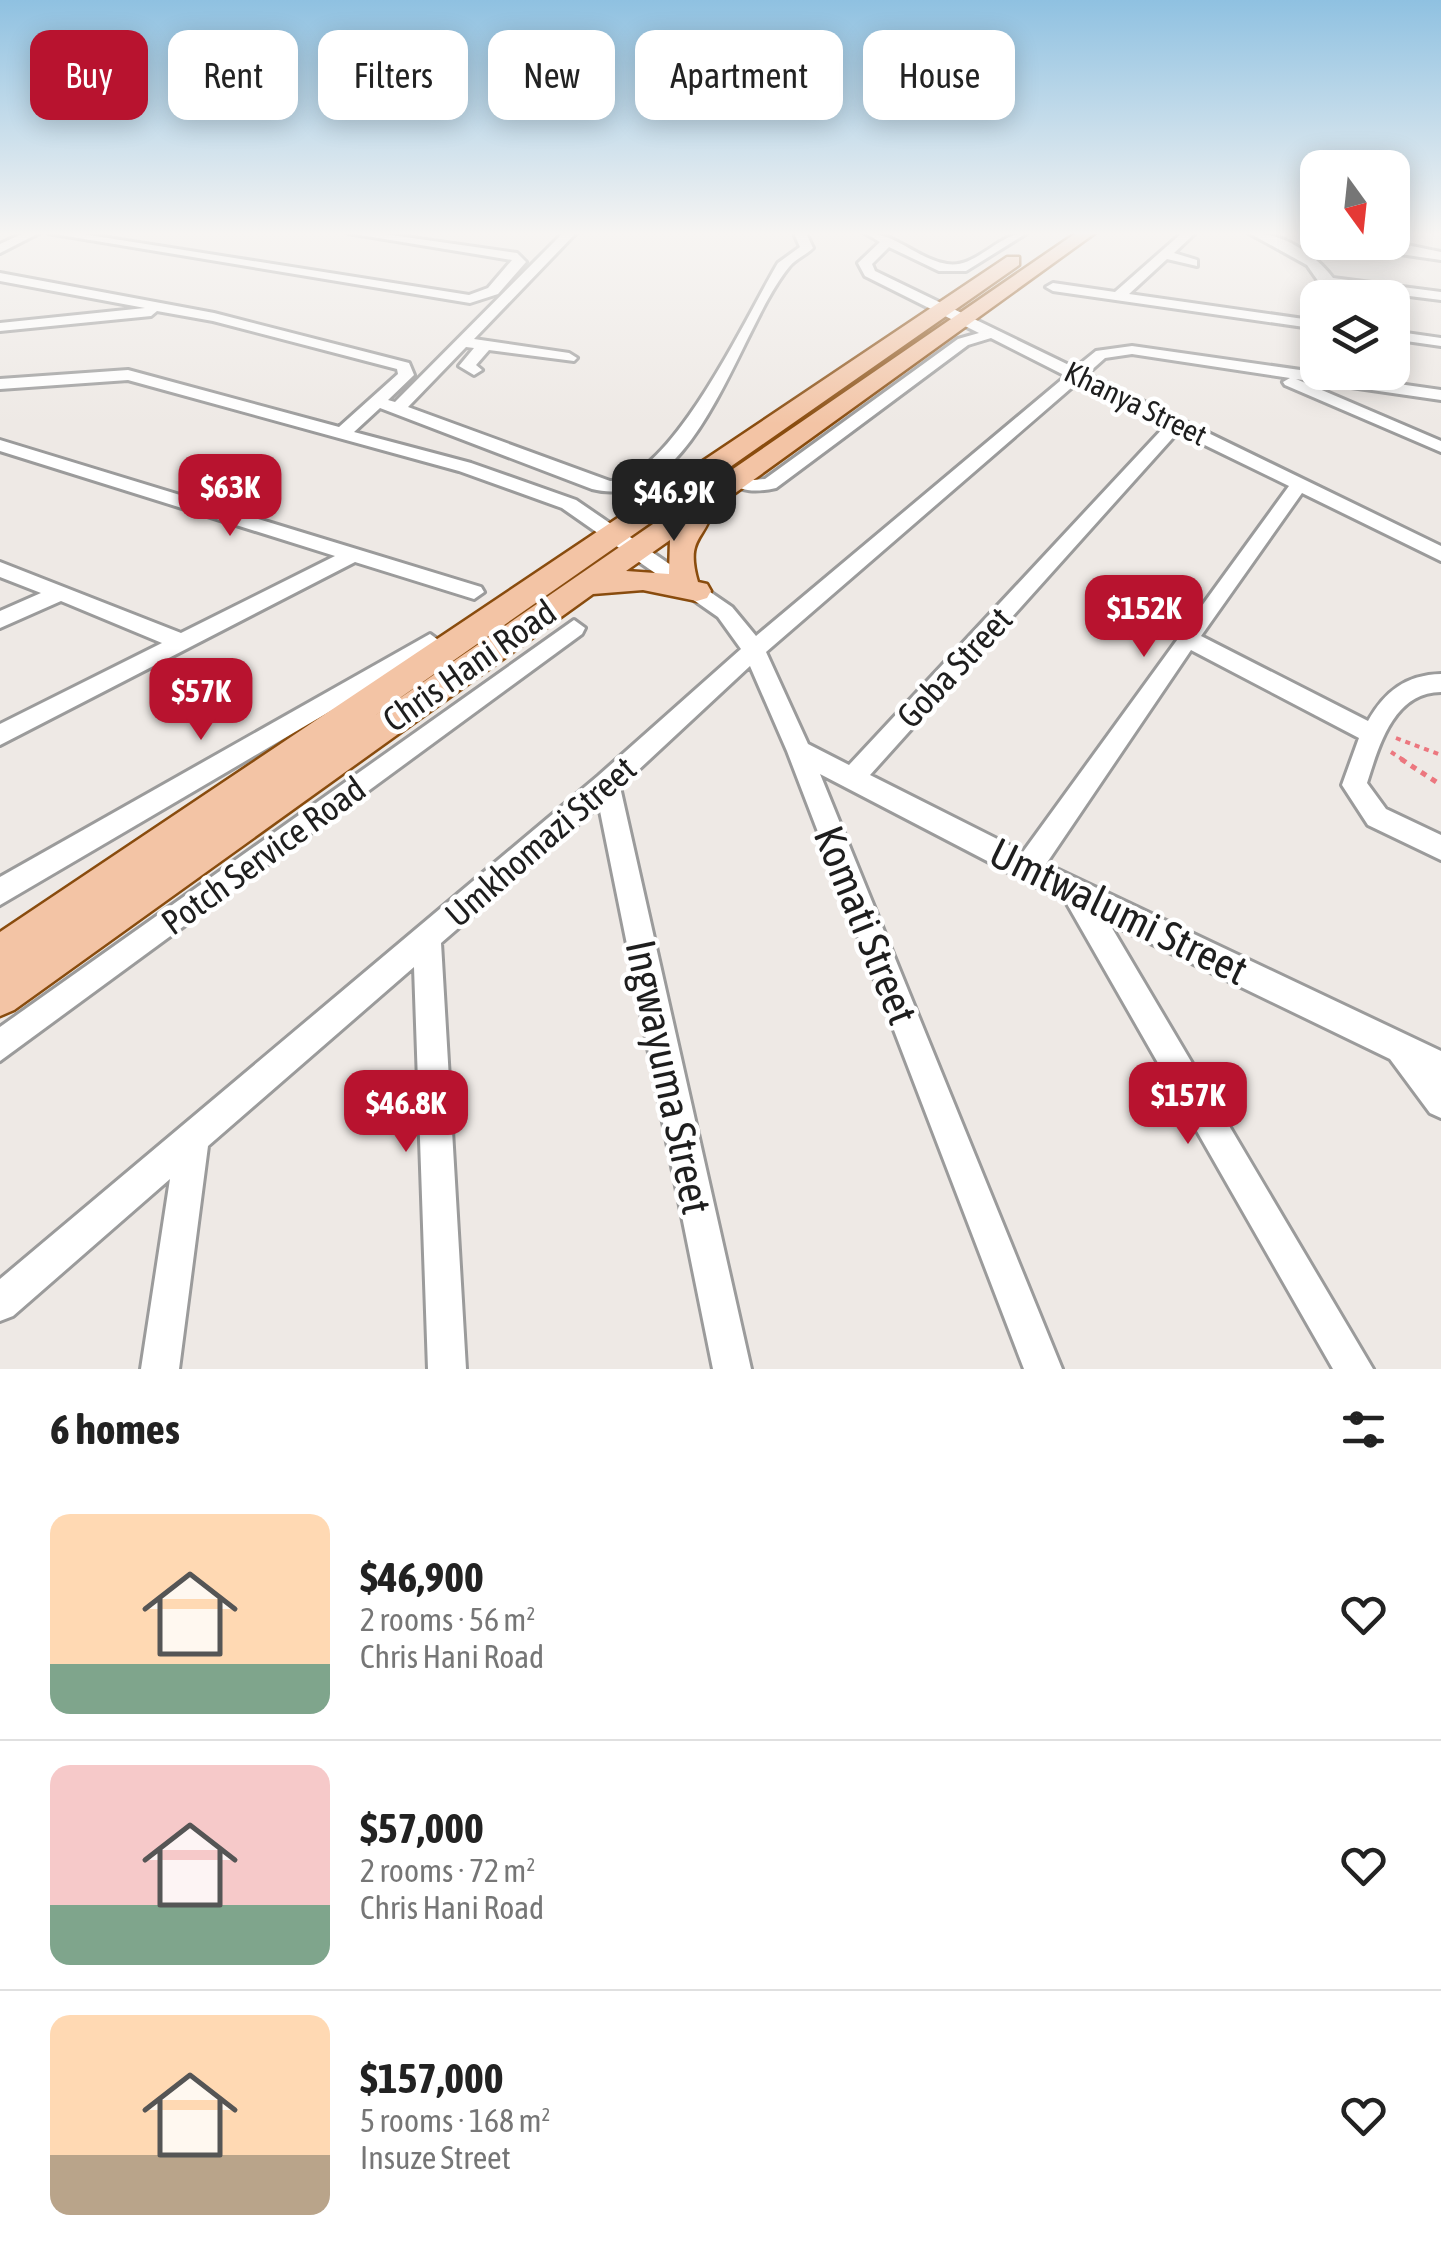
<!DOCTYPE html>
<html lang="en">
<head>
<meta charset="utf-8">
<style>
	body { margin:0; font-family:"Asap Condensed",sans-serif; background:#f6f6f6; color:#222; height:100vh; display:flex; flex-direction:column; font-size:38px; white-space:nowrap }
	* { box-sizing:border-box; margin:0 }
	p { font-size:32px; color:#767676 }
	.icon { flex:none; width:55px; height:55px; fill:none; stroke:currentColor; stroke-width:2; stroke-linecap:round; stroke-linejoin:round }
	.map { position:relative; height:1369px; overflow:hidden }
	.details { display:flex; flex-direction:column; background:#fff; flex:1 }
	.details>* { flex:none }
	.top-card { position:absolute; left:30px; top:30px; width:1382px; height:90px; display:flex; gap:20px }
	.needle { width:65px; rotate:165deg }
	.controls { position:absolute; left:1300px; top:150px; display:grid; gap:20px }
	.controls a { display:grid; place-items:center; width:110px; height:110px; border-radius:20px; background:#fff; box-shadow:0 5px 25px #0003; font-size:50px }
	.price { position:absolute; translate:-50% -85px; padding:0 22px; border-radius:20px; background:#b8132f; color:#fff; font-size:32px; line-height:65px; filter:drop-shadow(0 2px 5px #0008) }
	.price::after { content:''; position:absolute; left:50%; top:60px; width:30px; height:22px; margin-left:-15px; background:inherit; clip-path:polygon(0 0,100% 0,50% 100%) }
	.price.current { background:#222; color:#fff }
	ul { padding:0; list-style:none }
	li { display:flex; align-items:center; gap:30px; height:250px; padding:0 50px }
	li+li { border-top:2px solid #e0e0e0 }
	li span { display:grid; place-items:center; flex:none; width:280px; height:200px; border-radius:20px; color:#555 }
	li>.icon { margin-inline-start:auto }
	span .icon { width:120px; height:120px; fill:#fffc; stroke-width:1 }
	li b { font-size:42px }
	h2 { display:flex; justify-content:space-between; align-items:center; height:120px; padding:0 50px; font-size:42px }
	.pill { padding:0 35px; border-radius:20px; background:#fff; box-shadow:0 5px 25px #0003; font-size:35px; line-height:90px }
	.pill.current { background:#b8132f; color:#fff }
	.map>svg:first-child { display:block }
</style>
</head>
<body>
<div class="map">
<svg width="1441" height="1369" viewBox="0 0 1441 1369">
	<rect width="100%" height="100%" fill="#eee9e5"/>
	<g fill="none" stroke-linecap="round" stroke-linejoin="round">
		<!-- minor casing -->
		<g stroke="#9b9b9b" stroke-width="6">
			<g id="minor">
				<polygon points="24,233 39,233 0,253 0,244"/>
				<polygon points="48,233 76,233 469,295 488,288 512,260 348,233 377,233 517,253 526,262 498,294 470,303"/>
				<path d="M563,233H576L474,339L569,353L577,358L574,361L489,350L476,365L482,370L474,375L459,366L474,348L466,347L408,407L610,481C671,481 748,313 778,263L800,247L794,233H806L813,248C806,255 795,259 789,267C739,327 695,515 592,489L380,408L354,432L471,463L576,500L732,607L756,636L1066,376L991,338L968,345L776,488C758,492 740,493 726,479L735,473L754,480L765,479L958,339L979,333L865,276L858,263L880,242L865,233C896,233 917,259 947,264C976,269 998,233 1027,233L966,271H939L889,247L872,264L875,271L1075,368L1096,351L1132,346L1441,390V400L1296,379L1441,441V452L1285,385L1283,382L1290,378L1132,354L1105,358L1087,374L1441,546V561L1302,493L1201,636L1368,721C1385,691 1406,675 1441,674V692C1394,692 1379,745 1367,783L1386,809L1441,835V860L1368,825L1342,785L1359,738L1191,650L1046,864L1441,1051V1118L1430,1113L1390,1059L1109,923L1373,1369H1333L1066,902L820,774L1062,1369H1024L787,751L750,666L620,787L751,1369H713L599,806L441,943L466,1369H428L414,967L208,1146L179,1369H141L170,1179L13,1316L0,1321V1279L598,776L741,649L718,617L562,508L459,471L128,380L0,389V379L128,370L339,427L398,374L397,369L213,321L157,311L151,316L0,331V323L145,308L0,281V273L214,313L409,363L414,375L388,400L395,402ZM1078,382L1166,425L849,765L808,744L766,652ZM1178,432L1289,486L1023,852L870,775Z"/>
				<polygon points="1182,233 1195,233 1174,253 1197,260 1197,266 1167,259 1129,294 1318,321 1318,329 1053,291 1046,287 1053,283 1115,292"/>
				<path d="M1249,233C1281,232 1314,253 1333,278L1441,292V300L1338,287V295H1328L1307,265Z"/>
				<polygon points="1375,242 1392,242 1441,252 1441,260 1400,254"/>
				<polygon points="1392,331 1441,338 1441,346 1392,339"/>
				<polygon points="0,440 481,587 484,592 474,599 355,562 0,745 0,724 162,643 61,601 0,628 0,611 41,593 0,577 0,562 181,633 335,556 0,451"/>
				<polygon points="574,620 585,628 582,634 0,1061 0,1027"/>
				<polygon points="430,634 441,642 438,648 0,905 0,877"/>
			</g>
		</g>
		<!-- major casing -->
		<g stroke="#894c0e" stroke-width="5">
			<path id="major" d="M1076,233H1095L713,509C705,541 685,537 698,582L707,584L711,591L707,598L697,601L643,590L593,594L14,1010L0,1016V932L1007,257H1019V265L374,716ZM670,540L669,574L626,571Z"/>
		</g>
		<!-- path-far1 -->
		<g stroke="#ec777f" stroke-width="4" stroke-dasharray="5 5" stroke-linecap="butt">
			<polyline points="1396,738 1441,755"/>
			<polyline points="1391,752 1405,761"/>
		</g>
		<!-- path -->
		<polyline stroke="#ec777f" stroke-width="5" stroke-dasharray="6 6" stroke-linecap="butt" points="1401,759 1441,785"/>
		<!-- minor -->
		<use href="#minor" fill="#fff" fill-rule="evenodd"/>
		<!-- major -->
		<use href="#major" fill="#f3c4a5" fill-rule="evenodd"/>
	</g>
	<!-- sky -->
	<linearGradient id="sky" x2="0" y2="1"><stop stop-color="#8fc1e1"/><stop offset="0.55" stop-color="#f7f5f3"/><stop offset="1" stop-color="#f7f5f3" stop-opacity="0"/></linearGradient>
	<rect width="1441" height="424" fill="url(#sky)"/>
	<g text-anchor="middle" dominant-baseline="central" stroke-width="9" stroke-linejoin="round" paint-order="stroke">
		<!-- far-street labels -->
		<g font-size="30" fill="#1e1e1e" stroke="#fff">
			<text transform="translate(1136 403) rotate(26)">Khanya Street</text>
		</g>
		<!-- street labels -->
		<g font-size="35" fill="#1e1e1e" stroke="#fff">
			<text transform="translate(469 665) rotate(-35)">Chris Hani Road</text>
			<text transform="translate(954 667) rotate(-47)">Goba Street</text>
			<text transform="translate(540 841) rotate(-41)">Umkhomazi Street</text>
			<text transform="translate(263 855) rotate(-36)">Potch Service Road</text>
		</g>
		<!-- near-street labels -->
		<g font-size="42" fill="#1e1e1e" stroke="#fff">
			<text transform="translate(1119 911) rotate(26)">Umtwalumi Street</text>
			<text transform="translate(866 925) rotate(68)">Komati Street</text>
			<text transform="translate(669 1077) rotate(78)">Ingwayuma Street</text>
		</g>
	</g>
</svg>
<div class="controls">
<a><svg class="needle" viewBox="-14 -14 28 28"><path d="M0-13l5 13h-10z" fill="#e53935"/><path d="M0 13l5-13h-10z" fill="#767676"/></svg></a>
<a><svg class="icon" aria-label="layers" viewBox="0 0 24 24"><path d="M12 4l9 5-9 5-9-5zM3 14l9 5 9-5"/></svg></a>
</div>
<b class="price" style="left:230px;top:539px">$63K</b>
<b class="price current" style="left:674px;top:544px">$46.9K</b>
<b class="price" style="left:1144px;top:660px">$152K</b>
<b class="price" style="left:201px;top:743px">$57K</b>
<b class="price" style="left:1188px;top:1147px">$157K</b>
<b class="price" style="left:406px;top:1155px">$46.8K</b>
<div class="top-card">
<a class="pill current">Buy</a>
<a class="pill">Rent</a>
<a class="pill">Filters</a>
<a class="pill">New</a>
<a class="pill">Apartment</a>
<a class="pill">House</a>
</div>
</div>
<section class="details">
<h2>6 homes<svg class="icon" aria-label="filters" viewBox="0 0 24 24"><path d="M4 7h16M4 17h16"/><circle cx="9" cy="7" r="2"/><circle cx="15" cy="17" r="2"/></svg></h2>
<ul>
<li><span style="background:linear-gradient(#ffd9b3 75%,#7fa58c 0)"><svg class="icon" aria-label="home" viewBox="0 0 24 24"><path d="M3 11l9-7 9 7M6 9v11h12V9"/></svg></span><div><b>$46,900</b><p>2 rooms · 56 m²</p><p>Chris Hani Road</p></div><svg class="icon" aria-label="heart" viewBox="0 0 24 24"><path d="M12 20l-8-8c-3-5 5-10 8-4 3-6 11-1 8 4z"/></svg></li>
<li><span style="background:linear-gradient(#f6c9c9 70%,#7fa58c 0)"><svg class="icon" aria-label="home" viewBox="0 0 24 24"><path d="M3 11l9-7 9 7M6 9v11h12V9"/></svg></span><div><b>$57,000</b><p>2 rooms · 72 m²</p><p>Chris Hani Road</p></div><svg class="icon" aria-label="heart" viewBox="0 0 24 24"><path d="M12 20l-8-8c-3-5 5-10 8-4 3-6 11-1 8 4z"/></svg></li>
<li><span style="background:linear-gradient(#ffd9b3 70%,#b9a48a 0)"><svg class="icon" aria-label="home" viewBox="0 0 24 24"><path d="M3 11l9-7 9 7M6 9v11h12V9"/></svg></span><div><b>$157,000</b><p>5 rooms · 168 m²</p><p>Insuze Street</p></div><svg class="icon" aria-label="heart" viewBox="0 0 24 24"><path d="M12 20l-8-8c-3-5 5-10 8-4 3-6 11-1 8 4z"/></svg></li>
</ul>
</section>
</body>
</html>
